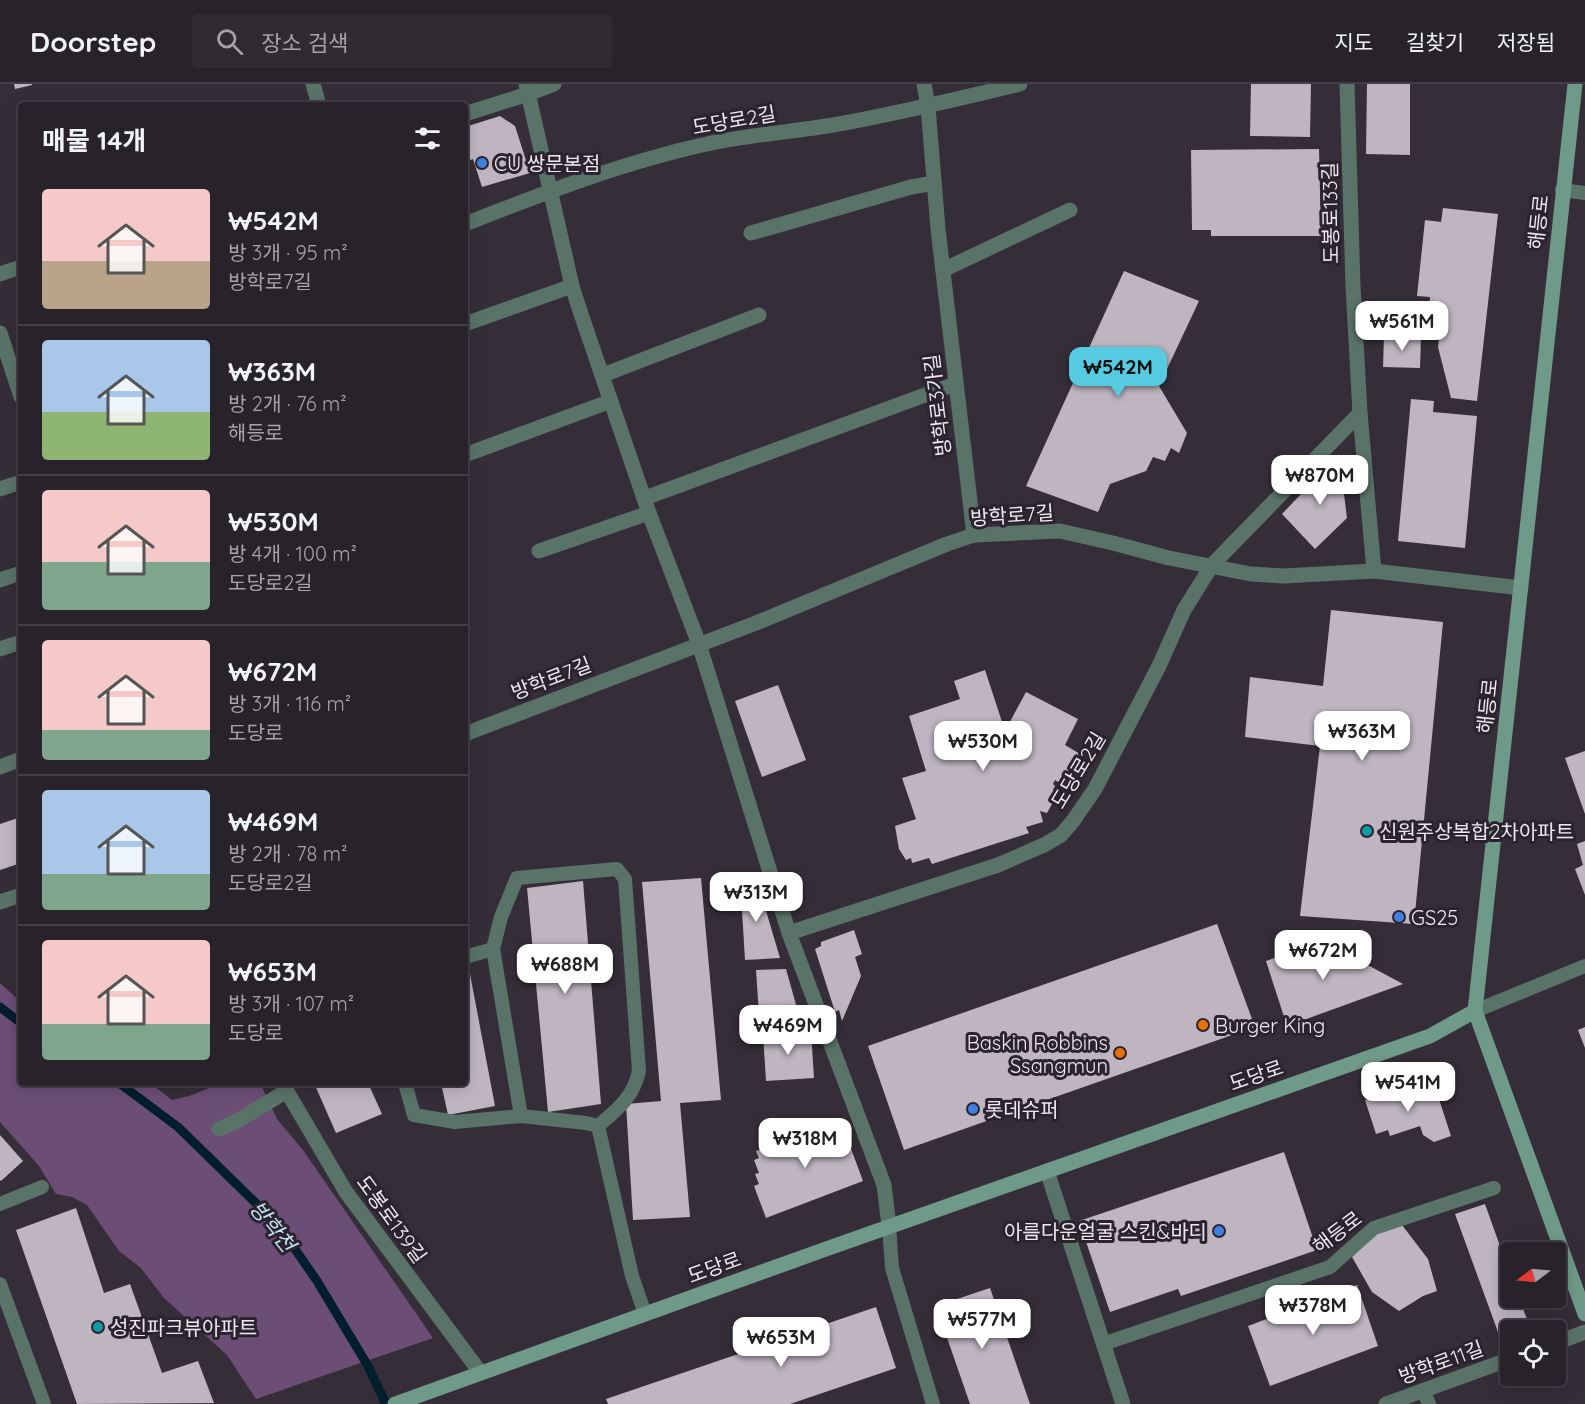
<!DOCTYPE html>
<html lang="ko">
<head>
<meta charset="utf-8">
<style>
	body { margin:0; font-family:Quicksand,"Noto Sans KR",sans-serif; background:#302a32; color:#f1f3f6; height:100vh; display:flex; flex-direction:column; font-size:22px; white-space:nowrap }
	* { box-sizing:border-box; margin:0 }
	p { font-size:20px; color:#a5a4a8 }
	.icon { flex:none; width:33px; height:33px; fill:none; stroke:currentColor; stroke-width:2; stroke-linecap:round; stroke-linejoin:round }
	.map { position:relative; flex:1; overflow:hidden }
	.details { position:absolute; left:18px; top:18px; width:450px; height:984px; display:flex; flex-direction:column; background:#28222a; border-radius:6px; box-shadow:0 3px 15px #0003,0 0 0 2px #443f47 }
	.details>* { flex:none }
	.needle { width:39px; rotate:254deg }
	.buttons { position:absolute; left:1500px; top:1158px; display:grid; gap:12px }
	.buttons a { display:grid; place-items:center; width:66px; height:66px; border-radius:6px; background:#28222a; box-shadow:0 3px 15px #0003,0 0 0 2px #443f47; font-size:30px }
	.price { position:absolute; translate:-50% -51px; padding:0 14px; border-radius:12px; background:#fff; color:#222; font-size:20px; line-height:39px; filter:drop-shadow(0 2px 3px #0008) }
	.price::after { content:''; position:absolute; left:50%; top:36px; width:18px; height:14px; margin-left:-9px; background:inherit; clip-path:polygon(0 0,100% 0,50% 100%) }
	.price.current { background:#55cae0; color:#111 }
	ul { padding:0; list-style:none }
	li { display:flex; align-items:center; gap:18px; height:150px; padding:0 24px }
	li+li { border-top:2px solid #443f47 }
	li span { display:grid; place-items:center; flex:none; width:168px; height:120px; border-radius:6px; color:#555 }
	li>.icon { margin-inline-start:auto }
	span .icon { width:72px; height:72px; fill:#fffc; stroke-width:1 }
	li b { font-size:26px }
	h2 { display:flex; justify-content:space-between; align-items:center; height:72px; padding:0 24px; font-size:26px }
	header { display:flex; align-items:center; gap:36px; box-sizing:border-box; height:84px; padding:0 30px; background:#28222a; border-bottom:2px solid #443f47 }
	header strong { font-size:28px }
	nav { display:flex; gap:33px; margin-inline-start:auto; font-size:21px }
	.search { width:420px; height:54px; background:#302a32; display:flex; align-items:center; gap:15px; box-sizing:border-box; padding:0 21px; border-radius:6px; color:#a5a4a8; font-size:22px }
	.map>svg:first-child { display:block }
</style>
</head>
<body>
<header>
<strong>Doorstep</strong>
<div class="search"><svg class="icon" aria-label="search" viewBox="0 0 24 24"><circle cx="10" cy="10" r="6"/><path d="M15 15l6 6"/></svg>장소 검색</div>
<nav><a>지도</a><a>길찾기</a><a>저장됨</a></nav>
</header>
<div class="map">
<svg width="1585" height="1320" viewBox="0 0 1585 1320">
	<rect width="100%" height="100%" fill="#352e38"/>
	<!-- green -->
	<polygon fill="#6c4d76" points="0,899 21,918 21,999 150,999 172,1016 189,1012 222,999 260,999 277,1035 303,1066 433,1254 256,1315 227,1271 164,1214 141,1184 119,1167 87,1121 72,1113 56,1110 39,1082 0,1038"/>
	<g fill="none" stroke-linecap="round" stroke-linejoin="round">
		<!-- stream -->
		<g stroke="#001e2c" stroke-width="9">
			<polyline points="0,923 21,939"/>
			<polyline points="119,999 178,1043 265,1128 288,1155 317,1197 368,1282 386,1320"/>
		</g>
	</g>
	<!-- building -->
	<g fill="#beb5c1">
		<polygon points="14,0 32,0 32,1 15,5"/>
		<polygon points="1251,0 1311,0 1310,53 1250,52"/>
		<polygon points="1367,0 1410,0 1410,71 1366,70"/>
		<polygon points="500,32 515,42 530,89 482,103 473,75 465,78 465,43"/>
		<polygon points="1319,65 1321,152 1211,152 1211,146 1192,146 1191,66"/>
		<polygon points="1443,124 1498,130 1477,317 1451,314 1438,263 1442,227 1429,225 1430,213 1417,212 1425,136 1441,138"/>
		<polygon points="1124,187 1199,217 1159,302 1187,349 1179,369 1171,364 1165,377 1153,373 1146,387 1110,400 1098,428 1026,402"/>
		<polygon points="1384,251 1421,252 1420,284 1383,283"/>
		<polygon points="1411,315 1434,317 1433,328 1477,332 1465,464 1398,457"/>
		<polygon points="1339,370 1347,434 1315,465 1282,430"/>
		<polygon points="1331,526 1443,538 1414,840 1300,832 1320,662 1245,653 1250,593 1323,602"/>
		<polygon points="985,586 1005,647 1026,608 1078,635 1065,661 1080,670 1064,702 1055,696 1053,700 1055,702 1053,706 1058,709 1047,729 1040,727 1043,738 1026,743 1029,749 932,780 929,774 912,779 911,774 906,776 899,765 895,742 916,735 902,694 926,687 909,632 960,615 954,597"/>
		<polygon points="778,601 806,676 762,693 735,617"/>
		<polygon points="1585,667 1585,730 1565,674"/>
		<polygon points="21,733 21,779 0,786 0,740"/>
		<polygon points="1585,757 1585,811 1575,785 1583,781 1577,760"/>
		<polygon points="756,793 780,874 745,876 740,794"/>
		<polygon points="701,794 721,1016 680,1019 690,1133 633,1136 626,1020 661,1017 642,798"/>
		<polygon points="583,797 601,1020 548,1028 527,804"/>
		<polygon points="1217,840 1255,943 904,1066 868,962"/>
		<polygon points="854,846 862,870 855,873 861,892 842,937 839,926 835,928 815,865 821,862 821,858"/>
		<polygon points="1323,857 1403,900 1287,942 1266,877"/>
		<polygon points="786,885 802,942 760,945 756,886"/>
		<polygon points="470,890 495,1022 448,1031 441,999 465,999 465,891"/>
		<polygon points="1585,943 1585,964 1578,946"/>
		<polygon points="811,948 814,994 766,997 763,950"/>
		<polygon points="314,999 368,999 382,1030 336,1049"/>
		<polygon points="1409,1001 1439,1015 1451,1052 1434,1058 1423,1051 1420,1042 1390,1052 1388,1046 1376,1050 1365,1016"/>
		<polygon points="840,1035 863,1097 766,1134 754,1102 759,1100 755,1090 759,1089 754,1076 759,1074 756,1067"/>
		<polygon points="0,1051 23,1077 1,1097 0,1096"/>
		<polygon points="1284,1068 1317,1166 1181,1212 1178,1205 1110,1228 1079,1137"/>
		<polygon points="1485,1120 1510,1190 1510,1214 1519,1214 1531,1246 1510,1246 1510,1256 1502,1259 1455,1130"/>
		<polygon points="76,1124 104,1209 130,1200 162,1289 198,1277 214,1319 77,1320 16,1146"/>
		<polygon points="1402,1141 1428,1175 1437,1207 1423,1212 1399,1227 1372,1208 1352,1173 1377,1149"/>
		<polygon points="1357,1201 1378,1262 1270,1302 1248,1242"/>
		<polygon points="990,1204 1030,1320 970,1320 936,1222"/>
		<polygon points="876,1223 896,1284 790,1320 608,1320 606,1315"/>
	</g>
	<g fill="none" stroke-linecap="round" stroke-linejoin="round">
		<!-- lane -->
		<g stroke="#5a7369" stroke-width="14">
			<polyline points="1562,106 1585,109"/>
			<polyline points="465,873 493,865"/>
			<polyline points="1475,927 1585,882"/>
			<polyline points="405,999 414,1031 455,1038 521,1032"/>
			<path d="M598,1042L586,1039L521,1032L493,865L501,833L517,794L617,785L625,795L639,987C633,1014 618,1025 598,1042L632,1192L645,1230"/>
			<polyline points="0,1120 42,1103"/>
			<polyline points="889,1142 892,1184 933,1320"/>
			<polyline points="0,1200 44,1320"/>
			<polyline points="1103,1260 1330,1183 1374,1144 1494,1104"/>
			<polyline points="1423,1306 1429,1320"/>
		</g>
		<!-- street -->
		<g stroke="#5a7369" stroke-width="15">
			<polyline points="313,0 319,21"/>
			<polyline points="526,0 572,202 581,230 649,429 699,560 789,849 884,1101 889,1142"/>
			<polyline points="924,0 928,23 938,145 974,451"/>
			<polyline points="1347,0 1353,202 1360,329 1374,487"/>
			<polyline points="465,30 528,10 554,0"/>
			<path d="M465,140C544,109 624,78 707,60C748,51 791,48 833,41C896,30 958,15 1020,0"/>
			<polyline points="751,149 911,103 934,99"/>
			<polyline points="943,186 1070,126"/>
			<polyline points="0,190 21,183"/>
			<polyline points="465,240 572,202"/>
			<polyline points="0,249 21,313"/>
			<polyline points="603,291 759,231"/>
			<polyline points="465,371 611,317"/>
			<polyline points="0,405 21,398"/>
			<polyline points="645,414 955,300"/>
			<polyline points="539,467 649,429"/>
			<polyline points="0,496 21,489"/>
			<polyline points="0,565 21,558"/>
			<polyline points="465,650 756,539 947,460 974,451 1060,447 1113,459 1169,474 1251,490 1284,492 1374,487 1521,504"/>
			<polyline points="0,683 21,675"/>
			<polyline points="0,818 21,811"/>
			<polyline points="789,849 998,781 1044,761 1061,751 1073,737 1095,705 1159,582 1184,526 1212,481 1360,329"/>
			<polyline points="282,999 346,1108 480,1288"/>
			<polyline points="219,1045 239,1036 285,1008"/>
			<polyline points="1047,1087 1123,1320"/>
			<polyline points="1556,1259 1585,1248"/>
			<polyline points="1386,1320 1510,1275"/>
		</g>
		<!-- secondary -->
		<g stroke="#6f9988" stroke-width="15">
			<polyline points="1575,0 1475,927 1585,1230"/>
			<polyline points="395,1320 826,1165 1430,952 1475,927"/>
		</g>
	</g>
	<!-- markers -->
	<g fill="#3f7fe0" stroke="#2b242e" stroke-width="2">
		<circle cx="482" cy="79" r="6"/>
		<circle cx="1399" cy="833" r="6"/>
		<circle cx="973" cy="1025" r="6"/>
		<circle cx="1219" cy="1147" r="6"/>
	</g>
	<g fill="#0f9aa8" stroke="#2b242e" stroke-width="2">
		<circle cx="1367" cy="747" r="6"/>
		<circle cx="98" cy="1243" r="6"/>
	</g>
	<g fill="#e8710a" stroke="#2b242e" stroke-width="2">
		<circle cx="1203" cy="941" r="6"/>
		<circle cx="1120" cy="969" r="6"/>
	</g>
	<g text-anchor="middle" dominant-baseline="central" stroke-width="6" stroke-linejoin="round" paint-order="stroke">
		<!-- street labels -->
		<g font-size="20" fill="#ede8ef" stroke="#2b242e">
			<text transform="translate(734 36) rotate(-10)">도당로2길</text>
			<text transform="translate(1330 129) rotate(-91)">도봉로133길</text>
			<text transform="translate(1538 138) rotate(-84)">해등로</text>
			<text transform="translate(937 321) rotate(-97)">방학로3가길</text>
			<text transform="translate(1012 431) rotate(-4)">방학로7길</text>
			<text transform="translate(551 594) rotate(-21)">방학로7길</text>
			<text transform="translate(1487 622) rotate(-84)">해등로</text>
			<text transform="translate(1078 686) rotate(-59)">도당로2길</text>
			<text transform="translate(1256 991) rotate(-19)">도당로</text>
			<text transform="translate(392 1135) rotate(54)">도봉로139길</text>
			<text transform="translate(1337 1148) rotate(-37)">해등로</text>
			<text transform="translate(714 1183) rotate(-20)">도당로</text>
			<text transform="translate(1441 1278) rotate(-20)">방학로11길</text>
		</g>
		<!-- poi labels -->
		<g font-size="20" fill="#ede8ef" stroke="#2b242e" text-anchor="start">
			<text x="494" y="79">CU 쌍문본점</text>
			<text x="1379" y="747">신원주상복합2차아파트</text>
			<text x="1411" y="833">GS25</text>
			<text x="1215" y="941">Burger King</text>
			<text x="1108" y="958" text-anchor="end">Baskin Robbins<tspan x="1108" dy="23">Ssangmun</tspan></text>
			<text x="985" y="1025">롯데슈퍼</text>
			<text x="1207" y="1147" text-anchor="end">아름다운얼굴 스킨&amp;바디</text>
			<text x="110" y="1243">성진파크뷰아파트</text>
		</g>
		<!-- water labels -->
		<g font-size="21" font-style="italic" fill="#c2e3f5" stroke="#2b242e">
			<text transform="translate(273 1142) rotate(51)">방학천</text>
		</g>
	</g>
</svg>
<div class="buttons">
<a><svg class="needle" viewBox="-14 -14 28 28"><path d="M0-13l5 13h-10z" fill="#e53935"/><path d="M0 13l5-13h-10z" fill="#a5a4a8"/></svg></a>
<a><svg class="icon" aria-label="locate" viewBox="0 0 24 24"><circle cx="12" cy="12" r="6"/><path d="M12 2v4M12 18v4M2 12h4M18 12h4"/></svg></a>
</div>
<b class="price" style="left:1402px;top:268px">₩561M</b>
<b class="price current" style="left:1118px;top:314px">₩542M</b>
<b class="price" style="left:1320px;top:422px">₩870M</b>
<b class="price" style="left:1362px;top:678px">₩363M</b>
<b class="price" style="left:983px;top:688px">₩530M</b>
<b class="price" style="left:756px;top:839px">₩313M</b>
<b class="price" style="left:1323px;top:897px">₩672M</b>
<b class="price" style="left:565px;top:911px">₩688M</b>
<b class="price" style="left:788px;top:972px">₩469M</b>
<b class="price" style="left:1408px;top:1029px">₩541M</b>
<b class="price" style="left:805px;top:1085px">₩318M</b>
<b class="price" style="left:1313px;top:1252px">₩378M</b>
<b class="price" style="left:982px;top:1266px">₩577M</b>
<b class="price" style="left:781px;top:1284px">₩653M</b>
<section class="details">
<h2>매물 14개<svg class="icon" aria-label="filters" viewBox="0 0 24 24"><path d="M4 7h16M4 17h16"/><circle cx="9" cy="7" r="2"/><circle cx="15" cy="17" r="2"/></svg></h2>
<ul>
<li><span style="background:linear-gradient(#f6c9c9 60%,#b9a48a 0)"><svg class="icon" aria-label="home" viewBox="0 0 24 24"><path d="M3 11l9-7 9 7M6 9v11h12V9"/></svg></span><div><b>₩542M</b><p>방 3개 · 95 m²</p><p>방학로7길</p></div></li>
<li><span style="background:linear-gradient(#a9c7e8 60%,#8fb573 0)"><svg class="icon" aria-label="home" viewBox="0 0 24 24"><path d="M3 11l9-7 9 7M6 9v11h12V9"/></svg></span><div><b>₩363M</b><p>방 2개 · 76 m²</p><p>해등로</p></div></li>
<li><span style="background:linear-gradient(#f6c9c9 60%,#7fa58c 0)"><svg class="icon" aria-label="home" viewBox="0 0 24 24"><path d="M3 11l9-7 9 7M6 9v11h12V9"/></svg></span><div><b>₩530M</b><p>방 4개 · 100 m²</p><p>도당로2길</p></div></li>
<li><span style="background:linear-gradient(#f6c9c9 75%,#7fa58c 0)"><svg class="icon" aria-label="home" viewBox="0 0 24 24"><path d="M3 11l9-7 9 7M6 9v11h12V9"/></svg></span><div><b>₩672M</b><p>방 3개 · 116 m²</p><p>도당로</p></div></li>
<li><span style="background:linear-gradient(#a9c7e8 70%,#7fa58c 0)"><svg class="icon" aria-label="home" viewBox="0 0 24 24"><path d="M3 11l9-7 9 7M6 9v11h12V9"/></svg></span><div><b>₩469M</b><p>방 2개 · 78 m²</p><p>도당로2길</p></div></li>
<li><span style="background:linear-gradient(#f6c9c9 70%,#7fa58c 0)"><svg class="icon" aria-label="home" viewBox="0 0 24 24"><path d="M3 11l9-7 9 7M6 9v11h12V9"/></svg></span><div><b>₩653M</b><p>방 3개 · 107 m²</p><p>도당로</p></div></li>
</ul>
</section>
</div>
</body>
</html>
